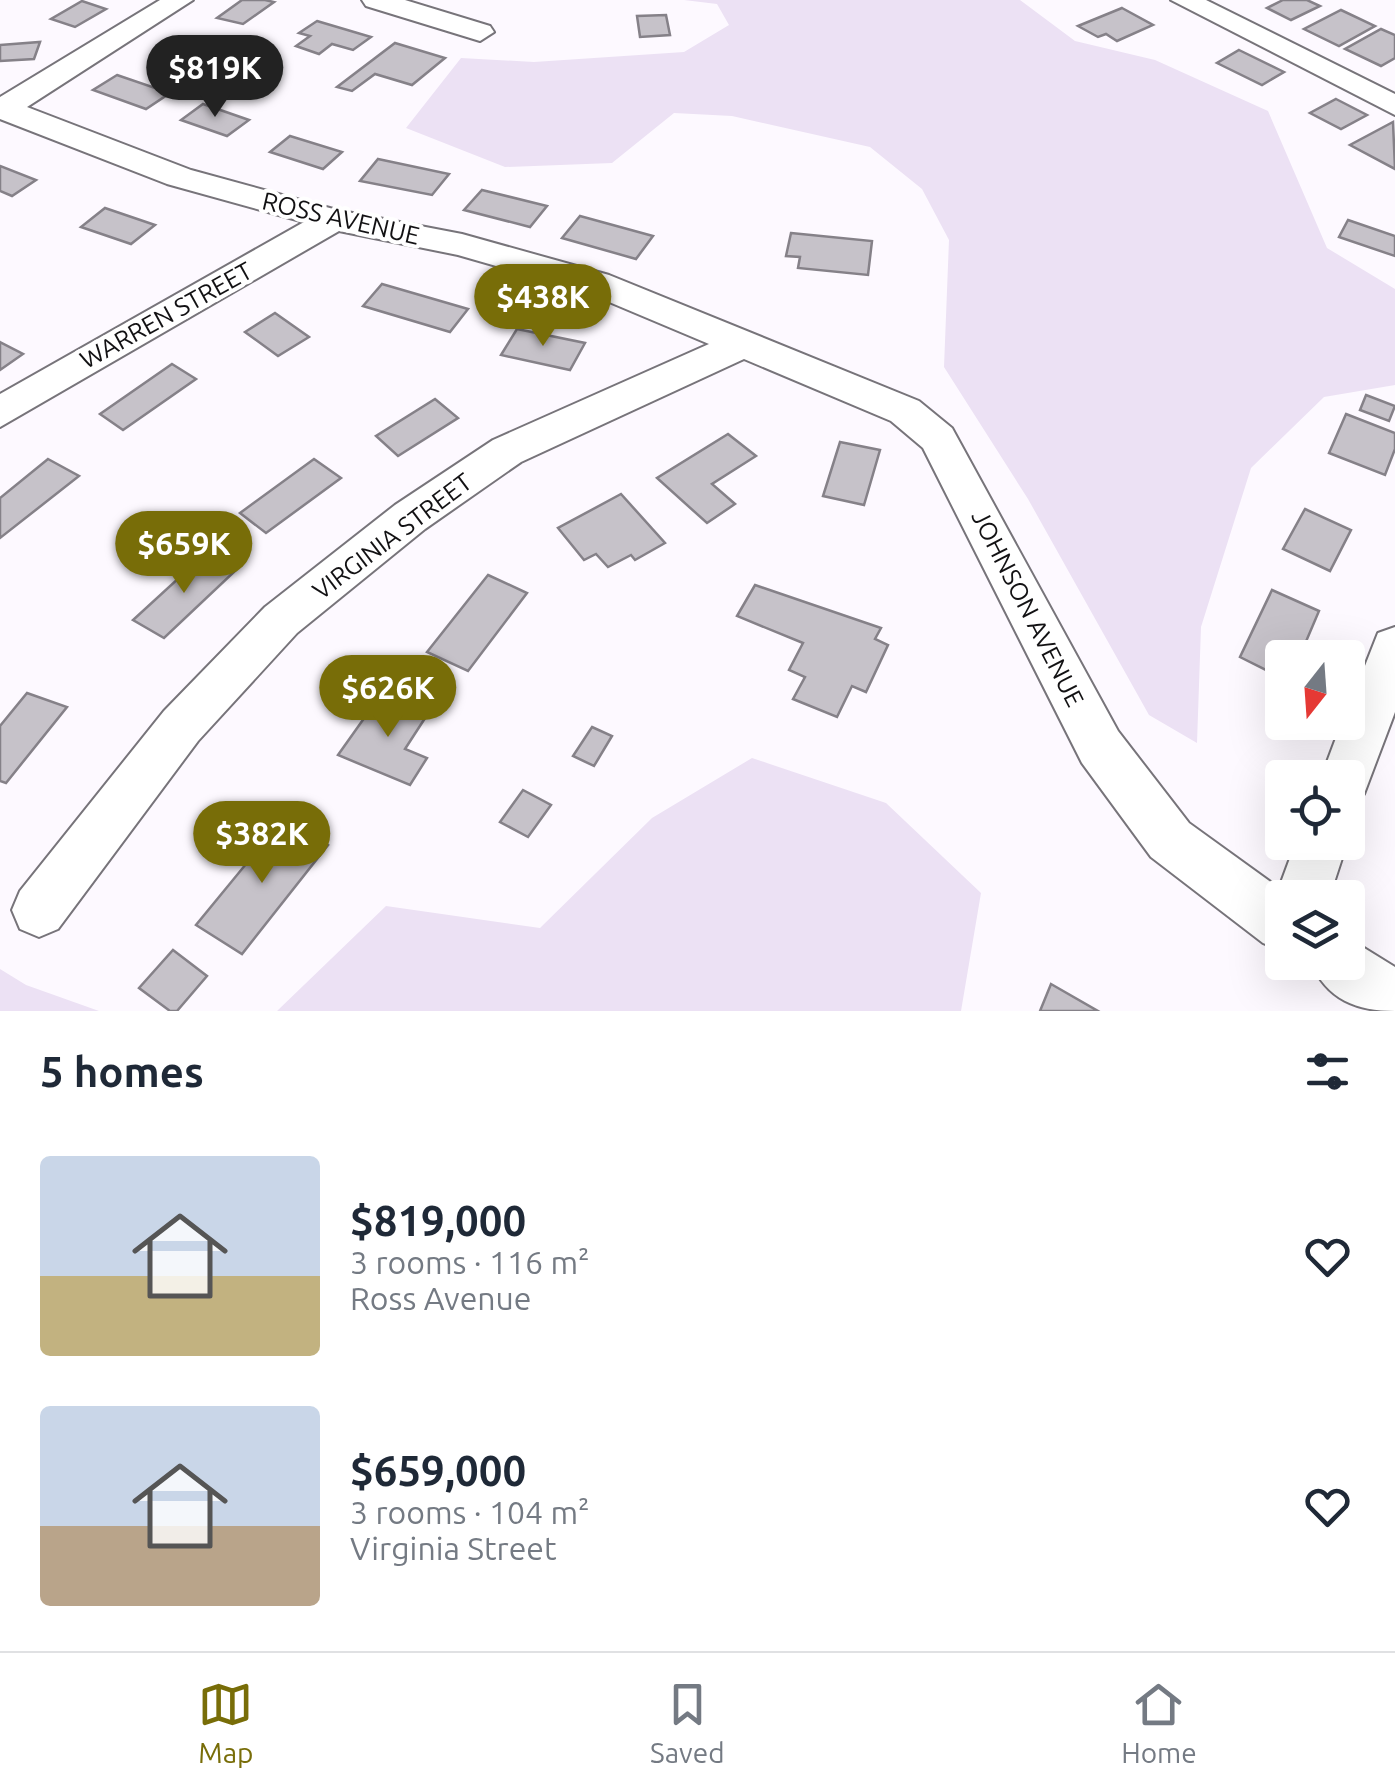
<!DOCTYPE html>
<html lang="en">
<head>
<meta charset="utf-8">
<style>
	body { margin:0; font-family:Ubuntu,sans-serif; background:#f6f6f7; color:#1f2937; height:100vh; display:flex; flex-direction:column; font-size:38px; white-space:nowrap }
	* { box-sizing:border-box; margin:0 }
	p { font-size:32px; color:#747a83 }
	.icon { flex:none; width:55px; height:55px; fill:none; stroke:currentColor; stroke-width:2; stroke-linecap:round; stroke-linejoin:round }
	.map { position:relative; height:1011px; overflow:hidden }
	.side { display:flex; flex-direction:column; background:#fff; flex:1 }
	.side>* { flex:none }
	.needle { width:65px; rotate:197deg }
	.buttons { position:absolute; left:1265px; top:640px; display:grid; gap:20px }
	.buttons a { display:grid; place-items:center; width:100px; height:100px; border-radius:10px; background:#fff; box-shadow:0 10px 40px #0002; font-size:50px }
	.price { position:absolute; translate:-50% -85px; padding:0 22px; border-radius:35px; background:#786d08; color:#fff; font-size:32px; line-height:65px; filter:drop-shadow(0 2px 5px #0008) }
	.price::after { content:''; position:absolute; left:50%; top:60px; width:30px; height:22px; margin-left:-15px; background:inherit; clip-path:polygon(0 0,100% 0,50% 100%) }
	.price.current { background:#222; color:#fff }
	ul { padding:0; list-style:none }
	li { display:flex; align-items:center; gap:30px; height:250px; padding:0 40px }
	li span { display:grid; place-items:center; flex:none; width:280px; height:200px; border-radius:10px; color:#555 }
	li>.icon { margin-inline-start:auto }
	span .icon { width:120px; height:120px; fill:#fffc; stroke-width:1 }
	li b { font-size:42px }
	h2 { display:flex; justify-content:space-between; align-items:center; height:120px; padding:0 40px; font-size:42px }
	.tab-bar { display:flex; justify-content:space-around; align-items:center; height:140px; border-top:2px solid #e0e1e3; background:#fff; font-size:28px; color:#747a83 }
	.tab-bar a { display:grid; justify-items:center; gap:5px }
	.tab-bar .current { color:#786d08 }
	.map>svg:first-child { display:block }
</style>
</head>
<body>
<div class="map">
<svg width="1395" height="1011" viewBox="0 0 1395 1011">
	<rect width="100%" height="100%" fill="#fdf9ff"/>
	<!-- green -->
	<g fill="#ece1f4">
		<polygon points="684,0 1020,0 1075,41 1155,60 1268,111 1327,248 1395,289 1395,385 1324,397 1251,468 1201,627 1197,743 1149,715 1028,499 944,367 949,240 922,189 870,147 732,116 674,113 612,163 505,167 406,128 461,58 534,62 684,52 729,25 717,4"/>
		<polygon points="752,758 886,803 981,893 961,1011 277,1011 386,906 540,928 652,818"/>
		<polygon points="0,969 26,985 99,1011 0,1011"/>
	</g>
	<!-- building -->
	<g fill="#c6c2c9" stroke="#858188" stroke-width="2.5">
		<polygon points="242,0 265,0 274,2 243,24 217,18"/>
		<polygon points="1283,0 1307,0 1320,6 1291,20 1267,8"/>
		<polygon points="82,1 106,9 75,27 51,19"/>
		<polygon points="1122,8 1153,25 1117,41 1106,34 1098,37 1078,26"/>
		<polygon points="1341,10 1375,26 1339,46 1304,29"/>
		<polygon points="666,15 670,35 640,37 637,16"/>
		<polygon points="317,21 371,37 353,50 332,44 319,54 296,46 310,36 299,33"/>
		<polygon points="1381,29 1395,35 1395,58 1381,66 1345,49"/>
		<polygon points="40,42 34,59 0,61 0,45"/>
		<polygon points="395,43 445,58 412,85 375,74 352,91 337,87"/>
		<polygon points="1239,50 1284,72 1262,85 1217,63"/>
		<polygon points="117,75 170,93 146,109 93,90"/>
		<polygon points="1336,99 1367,115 1341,129 1310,113"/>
		<polygon points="203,104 249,120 227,136 181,120"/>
		<polygon points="1393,122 1395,169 1350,145"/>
		<polygon points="290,136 342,152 323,169 270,152"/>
		<polygon points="378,159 449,174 432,195 360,181"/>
		<polygon points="0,166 36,180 12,196 0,191"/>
		<polygon points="482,190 547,206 530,227 464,210"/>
		<polygon points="105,208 155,225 131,244 81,227"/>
		<polygon points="580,216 653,236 636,259 562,238"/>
		<polygon points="1348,220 1395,236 1395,256 1339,237"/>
		<polygon points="791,233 872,241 868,275 798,268 800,257 786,256"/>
		<polygon points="382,284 468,309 450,332 363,306"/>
		<polygon points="275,313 309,337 278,356 245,332"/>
		<polygon points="517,329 585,343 570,370 501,355"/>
		<polygon points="0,342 23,354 0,370"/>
		<polygon points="172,364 196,379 123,430 100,414"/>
		<polygon points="1366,395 1395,406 1389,421 1360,410"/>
		<polygon points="435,399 458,418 398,456 376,436"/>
		<polygon points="1346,414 1395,433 1395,449 1385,475 1329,453"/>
		<polygon points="728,434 756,456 712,484 735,504 707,523 657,478"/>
		<polygon points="840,442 880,450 864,505 823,496"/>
		<polygon points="48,459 79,476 0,538 0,498"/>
		<polygon points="314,459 341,478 266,533 240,513"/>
		<polygon points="621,494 665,543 635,560 631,555 608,567 596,554 584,560 558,528"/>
		<polygon points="1305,509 1351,530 1330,571 1283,549"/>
		<polygon points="205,554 235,571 164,638 133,620"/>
		<polygon points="488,575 527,593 468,671 427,652"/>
		<polygon points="755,585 881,628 875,639 888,645 866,692 852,686 837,717 793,699 805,677 789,670 803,643 737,616"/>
		<polygon points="1272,590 1319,611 1299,658 1282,658 1282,678 1240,657"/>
		<polygon points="27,693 67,707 6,783 0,781 0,726"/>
		<polygon points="382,693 429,712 405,749 427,758 410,785 338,755"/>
		<polygon points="592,727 612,736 594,766 573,756"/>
		<polygon points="523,790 551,805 528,837 500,822"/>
		<polygon points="283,819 328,845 242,954 196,925"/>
		<polygon points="173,950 207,976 177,1011 170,1011 139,988"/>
		<polygon points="1051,984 1098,1011 1040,1011"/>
	</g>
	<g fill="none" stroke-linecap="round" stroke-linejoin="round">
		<!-- minor casing -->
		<g stroke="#77747a" stroke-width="4">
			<g id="minor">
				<polygon points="160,0 193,0 27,107 191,170 337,210 462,234 609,275 919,401 952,428 1118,731 1189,823 1279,888 1296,842 1348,840 1329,898 1282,898 1282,951 1263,943 1151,857 1082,763 923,448 891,421 744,359 521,462 425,529 297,633 198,741 58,929 39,937 20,929 12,910 20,891 164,711 265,607 395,505 493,440 709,344 583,291 458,255 339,231 0,427 0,394 304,222 167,184 0,119 0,97"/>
				<polygon points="362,0 405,0 490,26 494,32 480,41 366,6"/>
				<polygon points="1171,0 1206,0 1395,94 1395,115"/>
				<polygon points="1395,627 1395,712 1364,794 1348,800 1348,778 1321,778 1342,722 1348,722 1348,709 1378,633"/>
				<path d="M1348,938L1395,967V1011C1357,1011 1327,1000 1311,962H1348Z"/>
			</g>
		</g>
		<!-- minor -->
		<use href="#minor" fill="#fff" fill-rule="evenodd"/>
	</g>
	<g text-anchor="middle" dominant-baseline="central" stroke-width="8" stroke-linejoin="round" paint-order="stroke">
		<!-- street labels -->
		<g font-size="25" fill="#121113" stroke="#fff">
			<text transform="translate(341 218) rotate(13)">ROSS AVENUE</text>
			<text transform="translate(166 315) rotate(-29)">WARREN STREET</text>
			<text transform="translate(392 536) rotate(-37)">VIRGINIA STREET</text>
			<text transform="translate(1028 608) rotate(63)">JOHNSON AVENUE</text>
		</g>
	</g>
</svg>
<div class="buttons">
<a><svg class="needle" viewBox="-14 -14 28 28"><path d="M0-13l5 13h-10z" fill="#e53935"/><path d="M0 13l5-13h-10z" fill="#747a83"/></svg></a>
<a><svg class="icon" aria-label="locate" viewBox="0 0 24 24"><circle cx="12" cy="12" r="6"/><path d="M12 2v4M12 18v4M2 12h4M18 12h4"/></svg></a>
<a><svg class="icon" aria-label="layers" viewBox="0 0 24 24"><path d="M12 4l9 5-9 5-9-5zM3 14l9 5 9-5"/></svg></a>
</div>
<b class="price current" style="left:215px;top:120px">$819K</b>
<b class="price" style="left:543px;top:349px">$438K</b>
<b class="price" style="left:184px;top:596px">$659K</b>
<b class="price" style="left:388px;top:740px">$626K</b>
<b class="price" style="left:262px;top:886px">$382K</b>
</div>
<section class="side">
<h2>5 homes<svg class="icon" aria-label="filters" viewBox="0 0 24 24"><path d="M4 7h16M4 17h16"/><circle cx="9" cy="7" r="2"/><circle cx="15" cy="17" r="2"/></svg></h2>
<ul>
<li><span style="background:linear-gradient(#c9d6e8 60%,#c2b280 0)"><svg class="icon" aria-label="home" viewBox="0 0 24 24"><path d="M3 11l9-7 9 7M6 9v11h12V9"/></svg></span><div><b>$819,000</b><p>3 rooms · 116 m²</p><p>Ross Avenue</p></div><svg class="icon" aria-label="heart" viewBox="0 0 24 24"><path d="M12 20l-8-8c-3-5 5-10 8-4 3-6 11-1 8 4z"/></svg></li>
<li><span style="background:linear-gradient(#c9d6e8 60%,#b9a48a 0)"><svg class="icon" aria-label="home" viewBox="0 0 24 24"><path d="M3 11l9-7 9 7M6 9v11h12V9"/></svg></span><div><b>$659,000</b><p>3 rooms · 104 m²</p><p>Virginia Street</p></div><svg class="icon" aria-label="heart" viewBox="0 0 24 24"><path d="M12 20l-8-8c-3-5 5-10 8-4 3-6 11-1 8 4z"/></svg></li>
</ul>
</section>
<nav class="tab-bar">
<a class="current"><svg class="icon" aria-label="map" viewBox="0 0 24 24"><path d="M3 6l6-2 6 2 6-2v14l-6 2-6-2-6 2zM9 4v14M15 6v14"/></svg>Map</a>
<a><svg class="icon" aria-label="saved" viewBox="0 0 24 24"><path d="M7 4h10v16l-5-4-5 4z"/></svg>Saved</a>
<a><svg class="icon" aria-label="home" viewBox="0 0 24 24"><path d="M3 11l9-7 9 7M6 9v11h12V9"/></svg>Home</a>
</nav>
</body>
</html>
